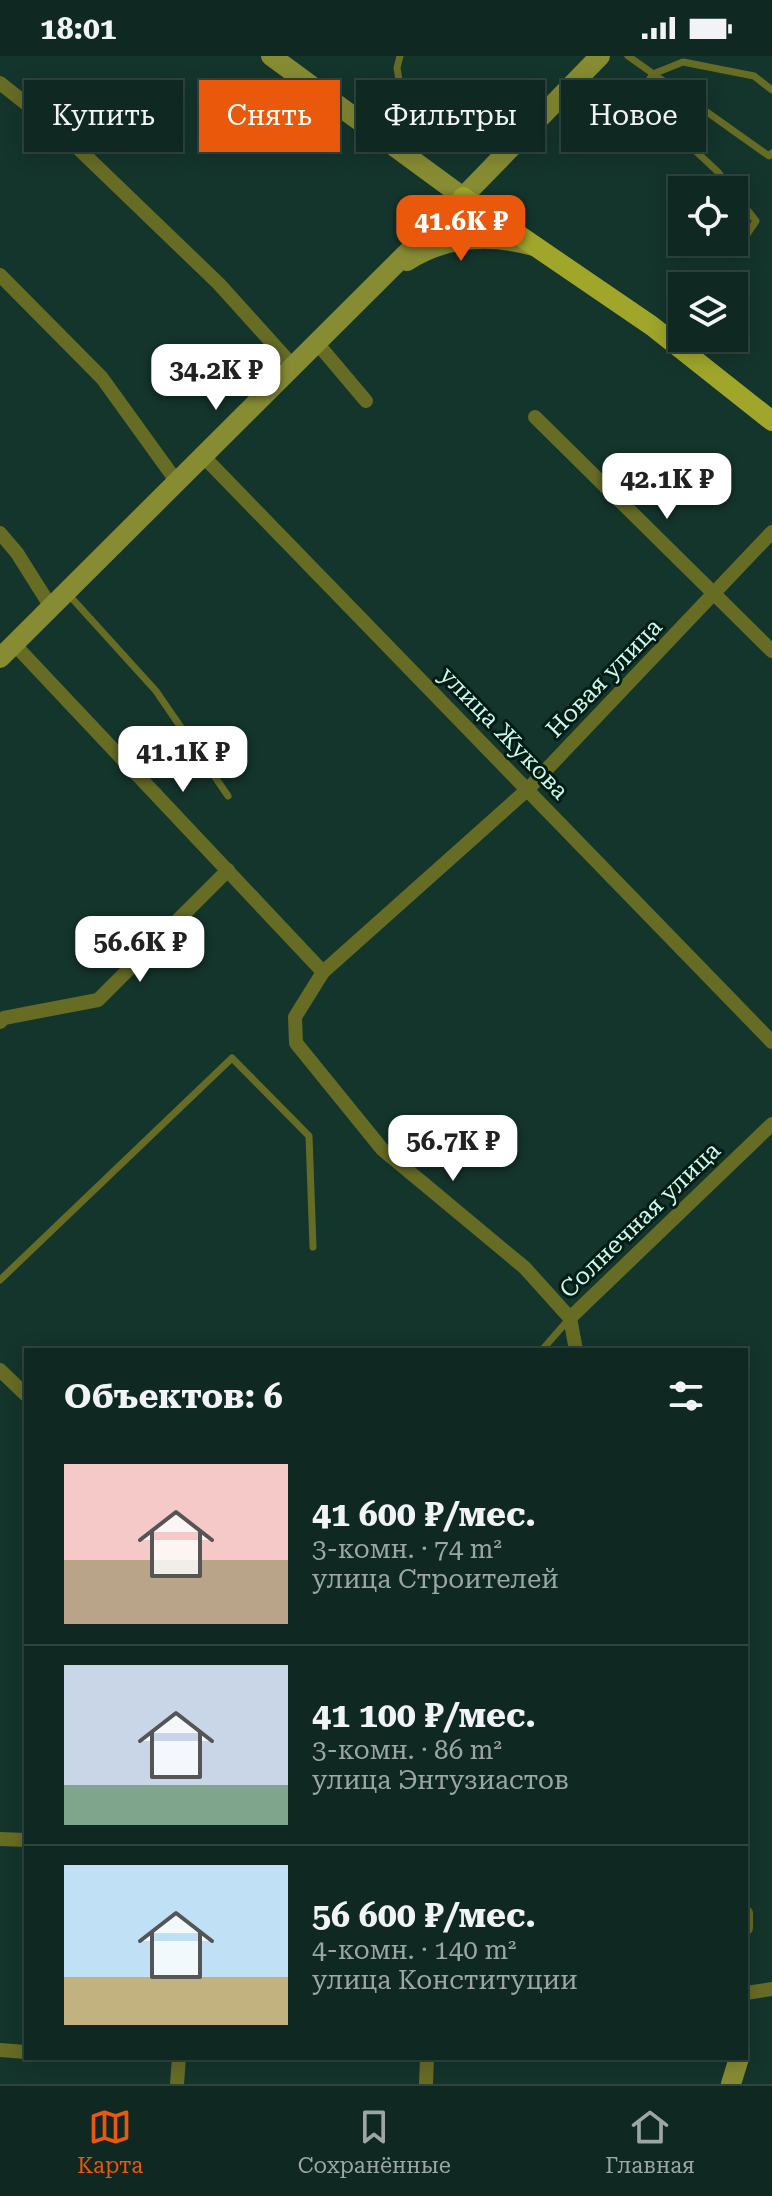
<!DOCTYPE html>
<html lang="ru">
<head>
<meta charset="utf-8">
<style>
	body { margin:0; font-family:"Roboto Serif",serif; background:#18302a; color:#f1f3f6; height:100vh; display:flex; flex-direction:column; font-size:30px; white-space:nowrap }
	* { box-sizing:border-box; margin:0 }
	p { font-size:26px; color:#9ba6a5 }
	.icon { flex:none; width:44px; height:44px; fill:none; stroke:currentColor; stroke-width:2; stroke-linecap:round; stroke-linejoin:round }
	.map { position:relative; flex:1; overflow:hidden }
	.drawer { position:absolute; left:24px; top:1292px; width:724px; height:712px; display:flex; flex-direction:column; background:#0f2821; border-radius:0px; box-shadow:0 4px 20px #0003,0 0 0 2px #2f443f }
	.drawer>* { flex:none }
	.hud { position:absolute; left:24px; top:24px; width:724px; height:72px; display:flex; gap:16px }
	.tools { position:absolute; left:668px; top:120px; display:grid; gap:16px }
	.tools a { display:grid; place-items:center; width:80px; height:80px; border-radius:0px; background:#0f2821; box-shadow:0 4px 20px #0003,0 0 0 2px #2f443f; font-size:40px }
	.price { position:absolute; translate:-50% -68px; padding:0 18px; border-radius:16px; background:#fff; color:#222; font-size:26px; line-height:52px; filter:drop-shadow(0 2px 4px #0008) }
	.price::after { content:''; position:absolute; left:50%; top:48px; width:24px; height:18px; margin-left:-12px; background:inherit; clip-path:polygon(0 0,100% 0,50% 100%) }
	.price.selected { background:#ea580c; color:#fff }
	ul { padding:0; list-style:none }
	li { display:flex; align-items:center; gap:24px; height:200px; padding:0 40px }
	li+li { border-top:2px solid #2f443f }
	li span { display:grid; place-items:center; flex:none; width:224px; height:160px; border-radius:0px; color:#555 }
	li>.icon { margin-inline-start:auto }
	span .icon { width:96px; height:96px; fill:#fffc; stroke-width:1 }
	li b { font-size:34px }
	h2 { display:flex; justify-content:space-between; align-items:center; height:96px; padding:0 40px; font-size:34px }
	.tag { padding:0 28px; border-radius:0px; background:#0f2821; box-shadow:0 4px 20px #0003,0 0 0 2px #2f443f; font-size:28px; line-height:72px }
	.tag.selected { background:#ea580c; color:#fff }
	.status { display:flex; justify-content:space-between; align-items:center; height:56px; padding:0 40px; background:#0f2821; direction:ltr }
	.status svg { height:22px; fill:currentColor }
	.tabs { display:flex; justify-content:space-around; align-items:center; height:112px; border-top:2px solid #2f443f; background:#0f2821; font-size:22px; color:#9ba6a5 }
	.tabs a { display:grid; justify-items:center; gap:4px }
	.tabs .selected { color:#ea580c }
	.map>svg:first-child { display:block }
</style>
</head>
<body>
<div class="status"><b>18:01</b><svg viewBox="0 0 49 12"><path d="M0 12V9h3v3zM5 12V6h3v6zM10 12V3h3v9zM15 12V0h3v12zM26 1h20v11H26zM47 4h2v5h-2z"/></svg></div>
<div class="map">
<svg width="772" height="2028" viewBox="0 0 772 2028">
	<rect width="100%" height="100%" fill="#14352c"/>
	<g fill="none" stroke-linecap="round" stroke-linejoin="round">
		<!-- lane -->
		<g stroke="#676c25" stroke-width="7">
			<polyline points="400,0 397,12 411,96"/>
			<polyline points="628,0 769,100 772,97"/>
			<polyline points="731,134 718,116 638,41 653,18 683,6 754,20 772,34"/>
			<polyline points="734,137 756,165 735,196"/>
			<polyline points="68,538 156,635 228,740"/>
			<polyline points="0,1224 232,1002 309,1080 313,1191"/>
			<polyline points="542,1294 569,1263"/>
		</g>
		<!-- street -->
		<g stroke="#676c25" stroke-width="14">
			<polyline points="0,27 58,73 219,228 293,310"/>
			<polyline points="0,219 102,322 177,426"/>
			<polyline points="317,287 366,345"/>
			<polyline points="535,361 772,595"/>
			<polyline points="203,400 772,986"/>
			<polyline points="0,477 17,497 51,551"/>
			<polyline points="14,588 323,916"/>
			<polyline points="0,966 4,962 98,944 228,814"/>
			<polyline points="570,1262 772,1068"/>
			<polyline points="576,1294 570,1262 525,1212 382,1093 296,987 295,961 323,916 528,733 772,476"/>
			<polyline points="0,1314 26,1339"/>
			<polyline points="0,1783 26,1784"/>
			<polyline points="746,1857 746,1872"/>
			<polyline points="746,1937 772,1933"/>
			<polyline points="0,1994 26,1996"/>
			<polyline points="177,2028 179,2002"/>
			<polyline points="426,2028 427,2002"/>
		</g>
		<!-- secondary -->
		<g stroke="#878c33" stroke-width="20">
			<polyline points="271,0 463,141"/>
			<path d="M407,205C446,180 490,178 534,190"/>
			<polyline points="0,602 463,141 600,0"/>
			<polyline points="731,2028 739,2002"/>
		</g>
		<!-- primary -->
		<polyline stroke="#9fa62a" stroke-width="20" points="463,141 652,270 772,365"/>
	</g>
	<g text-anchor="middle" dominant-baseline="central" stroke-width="6" stroke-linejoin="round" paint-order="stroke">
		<!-- street labels -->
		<g font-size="24" fill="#caf9e9" stroke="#001c14">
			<text transform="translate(604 622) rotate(-46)">Новая улица</text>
			<text transform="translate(504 677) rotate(46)">улица Жукова</text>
			<text transform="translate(640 1164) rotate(-44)">Солнечная улица</text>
		</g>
	</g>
</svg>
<div class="tools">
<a><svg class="icon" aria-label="locate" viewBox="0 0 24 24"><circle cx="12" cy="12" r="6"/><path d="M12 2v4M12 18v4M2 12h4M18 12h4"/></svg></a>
<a><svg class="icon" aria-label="layers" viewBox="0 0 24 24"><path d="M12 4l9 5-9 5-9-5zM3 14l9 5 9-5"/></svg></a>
</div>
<b class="price selected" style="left:461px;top:207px">41.6K ₽</b>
<b class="price" style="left:216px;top:356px">34.2K ₽</b>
<b class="price" style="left:667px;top:465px">42.1K ₽</b>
<b class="price" style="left:183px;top:738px">41.1K ₽</b>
<b class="price" style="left:140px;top:928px">56.6K ₽</b>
<b class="price" style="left:453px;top:1127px">56.7K ₽</b>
<div class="hud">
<a class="tag">Купить</a>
<a class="tag selected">Снять</a>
<a class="tag">Фильтры</a>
<a class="tag">Новое</a>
</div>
<section class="drawer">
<h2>Объектов: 6<svg class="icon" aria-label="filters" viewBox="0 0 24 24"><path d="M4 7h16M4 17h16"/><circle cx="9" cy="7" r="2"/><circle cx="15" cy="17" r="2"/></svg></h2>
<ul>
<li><span style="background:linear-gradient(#f6c9c9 60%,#b9a48a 0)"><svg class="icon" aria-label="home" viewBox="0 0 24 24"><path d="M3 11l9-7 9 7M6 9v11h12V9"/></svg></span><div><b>41 600 ₽/мес.</b><p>3-комн. · 74 m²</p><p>улица Строителей</p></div></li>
<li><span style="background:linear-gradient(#c9d6e8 75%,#7fa58c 0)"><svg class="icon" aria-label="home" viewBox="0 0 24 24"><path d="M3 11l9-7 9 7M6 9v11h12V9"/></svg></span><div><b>41 100 ₽/мес.</b><p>3-комн. · 86 m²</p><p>улица Энтузиастов</p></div></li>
<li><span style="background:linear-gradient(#bfe0f5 70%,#c2b280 0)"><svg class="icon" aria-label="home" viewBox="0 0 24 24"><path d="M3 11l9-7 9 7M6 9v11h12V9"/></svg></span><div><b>56 600 ₽/мес.</b><p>4-комн. · 140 m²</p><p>улица Конституции</p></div></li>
</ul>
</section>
</div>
<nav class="tabs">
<a class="selected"><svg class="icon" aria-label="map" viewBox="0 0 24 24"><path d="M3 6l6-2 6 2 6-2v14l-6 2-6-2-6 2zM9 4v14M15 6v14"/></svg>Карта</a>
<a><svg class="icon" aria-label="saved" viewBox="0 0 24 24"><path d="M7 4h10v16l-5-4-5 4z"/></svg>Сохранённые</a>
<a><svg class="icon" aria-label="home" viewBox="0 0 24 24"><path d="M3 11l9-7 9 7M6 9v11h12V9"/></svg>Главная</a>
</nav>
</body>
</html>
